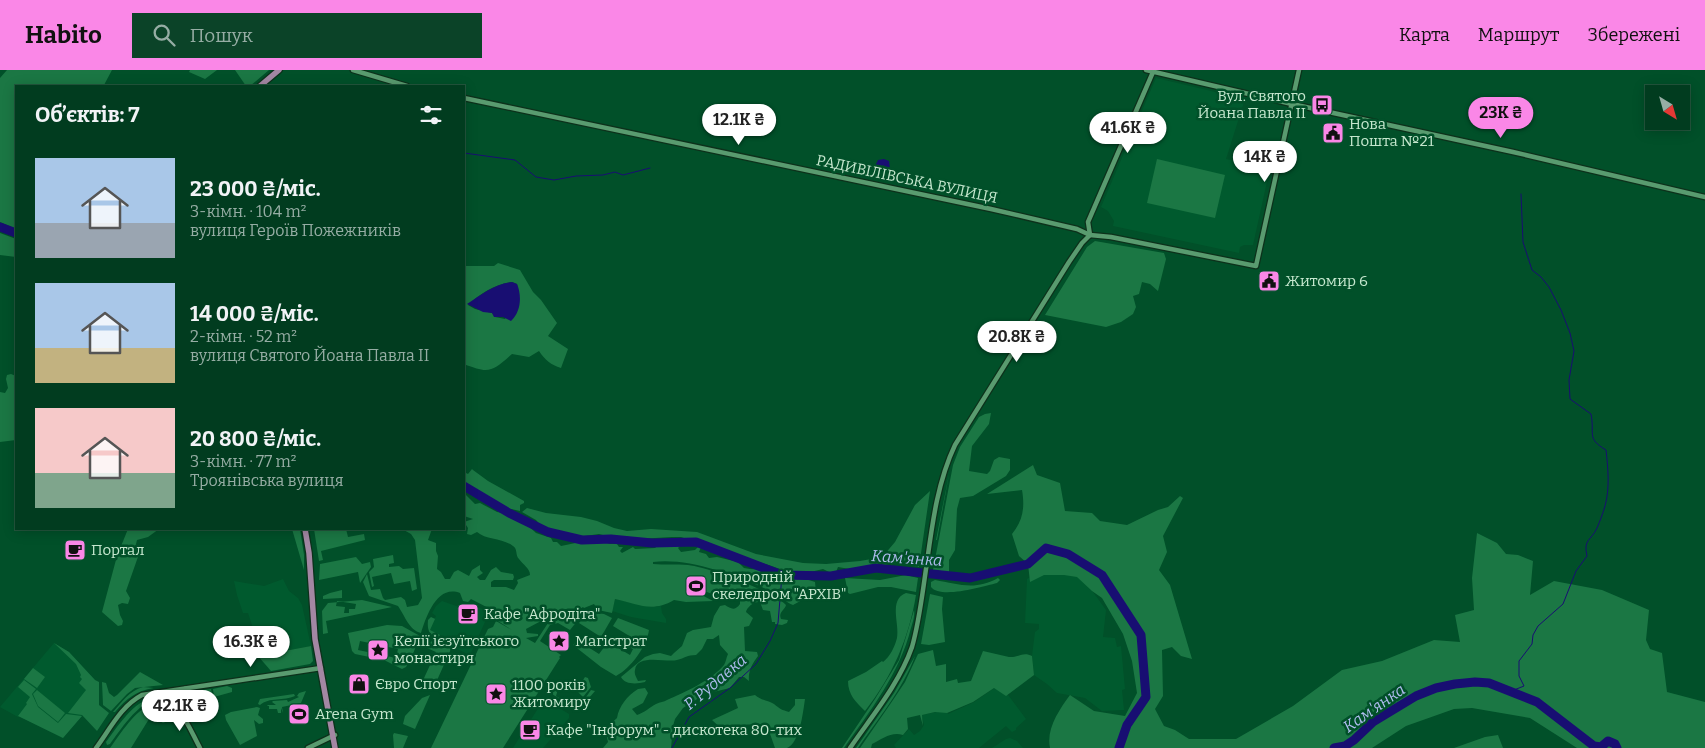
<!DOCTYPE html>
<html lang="uk">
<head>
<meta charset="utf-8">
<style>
	body { margin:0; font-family:Bitter,serif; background:#0b4328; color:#f1f3f6; height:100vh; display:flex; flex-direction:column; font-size:19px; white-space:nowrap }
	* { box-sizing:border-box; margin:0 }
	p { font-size:16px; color:#96ada4 }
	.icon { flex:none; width:28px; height:28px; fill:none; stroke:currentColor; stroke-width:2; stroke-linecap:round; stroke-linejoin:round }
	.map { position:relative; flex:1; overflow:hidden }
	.panel { position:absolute; left:15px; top:15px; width:450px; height:445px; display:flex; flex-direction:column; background:#013c1f; border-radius:0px; box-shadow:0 2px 12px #0003,0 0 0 1px #23563d }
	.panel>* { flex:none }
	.needle { width:32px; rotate:143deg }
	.fabs { position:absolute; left:1645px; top:15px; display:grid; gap:10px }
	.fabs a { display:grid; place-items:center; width:45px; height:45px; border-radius:0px; background:#013c1f; box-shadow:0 2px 12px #0003,0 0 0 1px #23563d; font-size:25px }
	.price { position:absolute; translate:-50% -42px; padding:0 11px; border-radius:18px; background:#fff; color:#222; font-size:16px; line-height:32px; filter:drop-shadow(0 1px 2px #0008) }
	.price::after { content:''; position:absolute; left:50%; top:30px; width:15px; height:11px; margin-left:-8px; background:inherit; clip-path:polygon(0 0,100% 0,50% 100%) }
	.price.on { background:#fa87e7; color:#111 }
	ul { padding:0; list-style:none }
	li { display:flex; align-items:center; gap:15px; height:125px; padding:0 20px }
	li span { display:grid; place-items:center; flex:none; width:140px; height:100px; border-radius:0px; color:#555 }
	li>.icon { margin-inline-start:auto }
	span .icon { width:60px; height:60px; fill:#fffc; stroke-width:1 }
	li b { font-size:21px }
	h2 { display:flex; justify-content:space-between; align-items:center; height:60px; padding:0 20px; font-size:21px }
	header { display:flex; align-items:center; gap:30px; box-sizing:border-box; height:70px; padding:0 25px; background:#fa87e7; color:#111 }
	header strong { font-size:24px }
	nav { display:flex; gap:28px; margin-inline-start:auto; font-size:18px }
	.search { width:350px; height:45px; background:#0b4328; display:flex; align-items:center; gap:12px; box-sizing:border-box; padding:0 18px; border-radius:0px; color:#96ada4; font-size:19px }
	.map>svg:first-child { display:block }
</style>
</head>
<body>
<header>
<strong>Habito</strong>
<div class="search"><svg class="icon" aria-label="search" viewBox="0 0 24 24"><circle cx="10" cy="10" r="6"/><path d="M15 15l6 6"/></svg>Пошук</div>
<nav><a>Карта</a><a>Маршрут</a><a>Збережені</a></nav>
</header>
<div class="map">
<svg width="1705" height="678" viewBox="0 0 1705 678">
	<rect width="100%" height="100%" fill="#015029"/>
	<!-- built -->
	<g fill="#005a2e">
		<polygon points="1156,8 1245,29 1226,89 1270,98 1253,175 1244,175 1240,177 1239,183 1113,156 1114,151 1108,141 1101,137"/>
		<polygon points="1047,498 1072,501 1093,522 1106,540 1103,567 1115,568 1117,577 1121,576 1125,619 1122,620 1124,640 1102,641 1085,628 1057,623 1047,614 1034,605 1032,586 1035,562 1039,559 1039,554 1025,553 1027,509"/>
		<polygon points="283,509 289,521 298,528 302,535 311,576 258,586 248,571 248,568 253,561 253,558 248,543 243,543 237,525 234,511 264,516"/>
		<polygon points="615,529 651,537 661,536 662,543 666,549 666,553 631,547 612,541"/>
		<polygon points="442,531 465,539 467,542 466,545 470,547 475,536 487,541 489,543 470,585 444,573 444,567 440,565 437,569 430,564 428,550 430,548 435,548 436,546 432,543 436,536"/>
		<polygon points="54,573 69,582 95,610 95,630 63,668 19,646 18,647 0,637"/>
		<polygon points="1000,614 1026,649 1016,658 1016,660 1012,662 1006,656 979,678 896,678 894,675 909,659 914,665 920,661 924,655 922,645 936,642 947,642 948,644 974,632"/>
		<polygon points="544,629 569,644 569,648 543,678 513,678"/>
		<polygon points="1010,668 1017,671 1023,678 992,678 1006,669"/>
	</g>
	<!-- green -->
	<g fill="#1b7744" fill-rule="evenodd">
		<polygon points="7,0 112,0 104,15 106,16 16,16 16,159 0,152 0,8"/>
		<polygon points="190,0 217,0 205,9 189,2"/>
		<polygon points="235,0 269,0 250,16 246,16"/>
		<polygon points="1157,89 1225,105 1215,148 1147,133"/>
		<polygon points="0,163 16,169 16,187 0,185"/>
		<polygon points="1095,171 1164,183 1166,189 1158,221 1150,214 1142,212 1139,224 1133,226 1136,237 1133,244 1121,252 1106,257 1045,245 1087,177"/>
		<path d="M498,193L520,200L533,222L541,230L557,253L548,266L568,279L561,298C551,295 545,290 539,281L529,287L512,284C492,302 489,304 464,294V196H494ZM512,212L517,214L519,223L505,249L495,247L492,243L475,239L468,235C480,224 495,214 512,212Z"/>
		<polygon points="11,304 16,306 16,370 0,372 0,322 5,323 8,318 6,309 7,305"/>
		<polygon points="991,343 989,354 972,376 969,401 987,404 990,401 994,390 999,387 1010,389 1010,400 1006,406 973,426 960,428 957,439 955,480 949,490 949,502 933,500 953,395 960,377 979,347 985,344"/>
		<path d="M1033,395L1037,405L1060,413L1065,441L1092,443L1100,451L1127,455L1158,440L1168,437L1180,426L1183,428L1163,466L1167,482L1159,500L1170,515L1192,589L1181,586L1172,577L1162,580L1163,626L1155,639L1164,656L1175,660L1189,669H1236L1293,636L1342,600L1382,591L1434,570L1460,572L1455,545L1474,540L1472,508L1477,463L1497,473L1506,484L1518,485L1533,491L1530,525L1554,511L1602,520L1649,540L1646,570L1650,579L1662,583L1667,622L1705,632V678H1577L1530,648L1472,638L1454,639L1406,656L1372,678H1050C1046,659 1059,640 1070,625L1094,641L1125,646L1137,623L1132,591L1123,564L1102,528L1092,521L1077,507L1064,505H1044L1030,512L1028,494L1019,486L1012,464C1023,450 1025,438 1022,420L987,424Z"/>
		<polygon points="950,399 937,470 936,470"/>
		<polygon points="473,400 488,411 524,431 524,433 520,435 520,441 498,436 465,414 464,413 464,402 468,404 472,399"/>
		<path d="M930,421L919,497L890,493L873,503L838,497L836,502L831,503L823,499C796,507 785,500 762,493C753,490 743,489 734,487L733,484L730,485C723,480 703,472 694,475L693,471L681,467H672L622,470L599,464L564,469L543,458L536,450L522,442L527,438L546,443L581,447L597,451L614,458L627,461L651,459L697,462L756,484L803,493L826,494L860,491L877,488L884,485L895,472L915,435Z"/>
		<path d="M464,423L475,434L480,433L497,442L518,446L536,463L551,468L553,472H557L561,476L595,469L610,474H617L619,477H623L620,481L622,483L633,477L635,479L655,478L662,472L671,476L681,475L678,478L681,482L695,480L699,476L701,477L699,482L706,484L709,488L717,487L738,492L744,498L750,499L765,500L784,508H803L815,512L816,522L820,523L819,525L804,529L793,535C786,533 783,527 777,524C743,508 691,487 653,492V494C664,495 676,494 688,495C708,497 772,521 786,535C785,540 778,542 781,549L788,550L787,553L782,555L775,554V552H772L770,541L763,540L760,532C754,531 747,537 746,542L753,548L749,556L744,557L745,581L757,582L758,586C752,594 748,601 749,611L744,607H739L730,618L705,624L683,638L675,649L673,656L671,678H603L608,672L605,659L617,648C619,636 627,626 638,619L645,618L648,623L643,633L632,639L637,645C644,643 650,637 656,634C660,632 664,632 667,630C684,623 713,609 724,595C726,592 726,588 728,584L720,575L719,565L713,569H707L702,579L696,585C687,585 685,588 677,590C667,593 637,583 635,600C634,604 636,607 638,611L646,610L645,612C637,614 625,615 621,607L645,587L653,584L660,583L671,586L674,583L682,576L687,563L693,560L711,557L714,546L720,536L725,535C731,539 735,541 740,534V530L730,531L707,522L689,520L693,523H698L713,531L686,532L674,530C652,543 638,534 615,529L612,543L598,540L594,534L584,538L583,537L577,541L565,539L551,550L541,551L526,559L527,563L538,564V566L526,568L535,573L548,553L572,546L578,550L570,560L558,553L550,555L540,571L561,585L559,587L560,588L503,678H431L488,559L493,557L496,551L512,560L498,551L500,544L471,529L468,532L463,531L460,523C437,514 426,547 421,563C409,560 405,546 398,536L369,526L363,512L367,504L371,520L380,519L383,528L385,530L401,527L405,530L407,537L418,535L422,528L415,470L411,464L402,459H432L428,470L436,473V481L438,486L437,499L441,502L445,509H450L454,502L458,500L469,506L472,500L480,495V500L483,503L477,507L480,510H485L491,500L496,497L501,502L513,504L514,507L513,510H494L491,512V517H506L514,520L518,513L517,510L530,505C530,498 523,495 519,489C515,485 518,479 513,476C503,468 486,470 477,462L471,465L467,464L468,458L464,452L473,449L464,446Z"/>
		<polygon points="128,459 159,459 148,467 137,470 136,474 139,484 126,521 130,528 128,534 122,533 118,535 120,545 123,551 122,555 118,556 102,542 117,486"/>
		<polygon points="292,459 300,459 304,485 304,500"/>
		<polygon points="314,459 346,459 348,467 364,464 365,470 321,481 323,490 319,491"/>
		<polygon points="393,485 394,493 389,494 389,497 399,496 403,499 414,498 417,519 412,521 410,511 394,514 391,503 372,507 374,516 372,517 369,502 374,497 373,489"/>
		<polygon points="356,487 362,494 370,492 371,497 360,513 358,502 319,510 320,494"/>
		<polygon points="906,505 918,508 916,522 891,517 878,517 850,524 848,523 845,508 880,510"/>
		<path d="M998,508L1000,510L997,513C982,517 940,529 931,517V512L935,510C958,514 975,521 998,508Z"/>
		<polygon points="342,520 342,528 323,529 323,526 330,523"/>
		<path d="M906,523L916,525C909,568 892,607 865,641C856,632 848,625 848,611L866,602L882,591L883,592C890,587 895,576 897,568C900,554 888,530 906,523Z"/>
		<polygon points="930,524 943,527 942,539 945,572 929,575 921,574"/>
		<path d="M362,530L392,537L326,551L328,563L323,564L322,541L328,533ZM337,531L356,534L355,539H349V543H344L345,537L336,536Z"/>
		<path d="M914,540C915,545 913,552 911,558C900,603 870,641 844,678H842L875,629L899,590Z"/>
		<polygon points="596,543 604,544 612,548 601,567 579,553 584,547"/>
		<path d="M431,547L435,549L430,560L440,565L437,569C429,565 427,559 428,550Z"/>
		<path d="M618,548L649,560C647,576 631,598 616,606L601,597L573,575L577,570L599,584L608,572L630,585L633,579L631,578L636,570L613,556Z"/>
		<path d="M387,555L402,556L420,566L409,594L408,593L406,597L402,599L384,590L355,584L352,581L348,563ZM360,571L398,579L396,588L358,580Z"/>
		<polygon points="433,571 451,579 434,617 427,620 419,619 436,582 427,578 430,572"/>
		<polygon points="54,573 69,582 95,610 99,612 99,635 109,643 97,661 82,645 68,643 86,620 79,613 82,609 80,607 81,605 76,594"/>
		<polygon points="311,576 313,591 310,594 271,601 258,586"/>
		<path d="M933,580L936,596L946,594V612L957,609L958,613L971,611L983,581L1009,587C1018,588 1023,581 1032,586L1034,605L1006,626L994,618L973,632L947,643L935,642L922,645L923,656L920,645L907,648L908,659L903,665C892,661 882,669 872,674L871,678H860L893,630L905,612L918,584Z"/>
		<path d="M915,586C903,619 878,649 858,678H856L894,623Z"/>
		<polygon points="33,598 45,607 37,618 24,609"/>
		<polygon points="140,602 163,615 135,618 127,624 111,641 103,635 102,612 106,613 109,623 114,627 117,625"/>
		<polygon points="585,607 588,608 591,617 583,627 577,621 580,616 583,617 586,612 583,610"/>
		<polygon points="24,610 36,619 32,624 38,637 58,653 66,644 82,646 63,668 18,646 27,634 26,633 30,627 18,617"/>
		<polygon points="558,612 559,616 556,626 576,639 579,637 591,620 595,621 577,642 551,623"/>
		<polygon points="227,616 232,618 232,622 214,627 213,619"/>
		<path d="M143,617L154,618C136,621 127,628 115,642H113C122,632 129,621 143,617Z"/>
		<polygon points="211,619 213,629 203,635 202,632 193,636 190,630 190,622"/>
		<polygon points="37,620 65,643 58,652 38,636 33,624"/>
		<polygon points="306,621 301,633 282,637 283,643 281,638 281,643 278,643 277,639 269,639 269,636 267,636 268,635 276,635 272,632 273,631 287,630 288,632 299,627 297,626 299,623"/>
		<path d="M294,624L295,626C284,631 269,627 260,635L258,634L260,629Z"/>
		<polygon points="430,625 415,659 403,654 405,646 422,628"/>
		<path d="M755,625C762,631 770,631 774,634C780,639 782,640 789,642L795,635V629H805C803,642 800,673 787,678C784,678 779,678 775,678L769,661L762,654L734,655L724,661L712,650L738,638L735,629Z"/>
		<path d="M150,628C160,628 167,632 174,638C168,636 162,632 155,631C139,631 119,662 110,674L107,675L106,672C119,655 130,636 150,628Z"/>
		<path d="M153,633C161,633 169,637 174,642L168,651L163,653L150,645L146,646V648L149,649L131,678H110C122,662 134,641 153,633Z"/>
		<polygon points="257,637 260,638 258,645 263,649 263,653 259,654 254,650 257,666 240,675 226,650 225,645 231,642"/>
		<polygon points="394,663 408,666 403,678 394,678 393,665"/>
		<polygon points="1498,665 1503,678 1454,678 1485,667"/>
	</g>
	<!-- water -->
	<g fill="#180e72">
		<polygon points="884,89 889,91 890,99 888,105 886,102 886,97 883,95 880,101 875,96 878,90"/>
		<path d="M512,212L517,214C522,226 521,242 511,251L503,247H494L492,243L483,242L467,234C481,225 494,214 512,212Z"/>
	</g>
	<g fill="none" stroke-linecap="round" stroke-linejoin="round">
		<!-- stream -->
		<g stroke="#180e72" stroke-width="1">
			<polyline points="464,83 515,90 536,107 554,110 576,106 603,105 615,102 623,105 650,98"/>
			<path d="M1509,622L1524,616L1519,606V591L1532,574L1533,565L1538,556L1563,534L1576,501L1587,486C1583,469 1591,471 1597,458C1600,451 1603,443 1605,436C1610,418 1608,398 1606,380C1586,368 1595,365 1591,344L1570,329L1569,310L1574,281L1570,263L1561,240L1549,217L1541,207L1532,200L1523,172L1521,124"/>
			<polyline points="672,678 689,647 730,618 756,594 770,571 778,553 782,505"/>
		</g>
		<!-- river -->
		<g stroke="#180e72" stroke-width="9">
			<polyline points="0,157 16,163"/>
			<polyline points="464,416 509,443 548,462 582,470 611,469 652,473 696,472 782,505 831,506 876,498 970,508 1028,494 1046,478 1068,484 1102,505 1141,565 1146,627 1127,655 1119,678"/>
			<polyline points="1334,678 1345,676 1354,670 1373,652 1416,626 1436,618 1455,614 1475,612 1489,613 1537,632 1594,676 1601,677 1608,671 1615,674 1617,678"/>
		</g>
		<!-- tertiary casing -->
		<g stroke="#0d311b" stroke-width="7">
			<g id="tertiary">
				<polyline points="353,0 407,16"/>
				<polyline points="1146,0 1292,34 1513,82 1705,127"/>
				<polyline points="464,28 991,139 1077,159 1090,165 1111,167 1256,196 1299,0"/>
				<polyline points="1090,165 1088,152 1153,2"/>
				<path d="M151,625C179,627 188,656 200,678"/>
				<polyline points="178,637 179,625 185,619"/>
				<path d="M96,678C110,659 121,636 142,625L321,598"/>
				<polyline points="308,678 335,665"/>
				<path d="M850,678C872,646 899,614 912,577C918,556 921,534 924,513C931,466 935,417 955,375L1069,192L1082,173L1090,165"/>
			</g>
		</g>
		<!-- primary casing -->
		<g stroke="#0d311b" stroke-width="8">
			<g id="primary">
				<polyline points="260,16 279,0"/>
				<polyline points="305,459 309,483 315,569 335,678"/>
			</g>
		</g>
		<!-- tertiary -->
		<use href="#tertiary" stroke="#599b6f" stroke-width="4.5"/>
		<!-- primary -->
		<use href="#primary" stroke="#a387a3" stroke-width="5.5"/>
	</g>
	<!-- icons -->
	<defs>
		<g id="bus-square" transform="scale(1.125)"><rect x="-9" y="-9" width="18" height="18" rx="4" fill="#fa87e7" stroke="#015029"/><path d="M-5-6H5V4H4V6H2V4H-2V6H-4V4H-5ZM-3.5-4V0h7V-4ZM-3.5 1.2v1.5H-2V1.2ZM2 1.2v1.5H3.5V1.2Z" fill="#111"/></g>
		<g id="civic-square" transform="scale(1.125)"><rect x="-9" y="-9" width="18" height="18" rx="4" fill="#fa87e7" stroke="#015029"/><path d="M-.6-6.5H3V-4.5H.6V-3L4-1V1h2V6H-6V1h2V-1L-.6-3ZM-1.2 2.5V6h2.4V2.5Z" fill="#111"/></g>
		<g id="cafe-square" transform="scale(1.125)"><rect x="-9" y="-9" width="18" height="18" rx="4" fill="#fa87e7" stroke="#015029"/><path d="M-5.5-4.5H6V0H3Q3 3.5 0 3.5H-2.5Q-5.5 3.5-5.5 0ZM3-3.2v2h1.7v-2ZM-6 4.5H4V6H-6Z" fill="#111"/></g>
		<g id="stadium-square" transform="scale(1.125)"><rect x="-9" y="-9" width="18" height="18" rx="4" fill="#fa87e7" stroke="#015029"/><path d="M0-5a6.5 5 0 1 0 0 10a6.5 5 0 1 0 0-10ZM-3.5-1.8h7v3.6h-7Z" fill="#111"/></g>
		<g id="sight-square" transform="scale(1.125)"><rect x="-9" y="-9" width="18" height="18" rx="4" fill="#fa87e7" stroke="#015029"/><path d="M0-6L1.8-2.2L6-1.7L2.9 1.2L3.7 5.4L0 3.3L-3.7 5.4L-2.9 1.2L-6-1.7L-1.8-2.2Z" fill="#111"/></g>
		<g id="shop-square" transform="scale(1.125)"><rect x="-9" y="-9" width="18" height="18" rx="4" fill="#fa87e7" stroke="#015029"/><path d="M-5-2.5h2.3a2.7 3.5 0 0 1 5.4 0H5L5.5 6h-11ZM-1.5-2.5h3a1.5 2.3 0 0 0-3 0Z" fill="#111"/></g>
	</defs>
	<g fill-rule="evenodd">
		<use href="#bus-square" x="1322" y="35"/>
		<use href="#civic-square" x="1333" y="63"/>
		<use href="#civic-square" x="1269" y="211"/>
		<use href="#cafe-square" x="75" y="480"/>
		<use href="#stadium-square" x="696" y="516"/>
		<use href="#cafe-square" x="468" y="544"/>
		<use href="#sight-square" x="559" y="571"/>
		<use href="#sight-square" x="378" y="580"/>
		<use href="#shop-square" x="359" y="614"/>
		<use href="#sight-square" x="496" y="624"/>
		<use href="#stadium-square" x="299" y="644"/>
		<use href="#cafe-square" x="530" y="660"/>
	</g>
	<g text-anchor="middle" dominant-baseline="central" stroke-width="5" stroke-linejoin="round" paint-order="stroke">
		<!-- poi labels -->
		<g font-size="15" fill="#c5e7ce" stroke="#015029" text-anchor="start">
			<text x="1306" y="26" text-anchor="end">Вул. Святого<tspan x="1306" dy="17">Йоана Павла ІІ</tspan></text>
			<text x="1349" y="54">Нова<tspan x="1349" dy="17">Пошта №21</tspan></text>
			<text x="1285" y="211">Житомир 6</text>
			<text x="91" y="480">Портал</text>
			<text x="712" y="507">Природній<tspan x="712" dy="17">скеледром "АРХІВ"</tspan></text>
			<text x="484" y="544">Кафе "Афродіта"</text>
			<text x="394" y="571">Келії ієзуїтського<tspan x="394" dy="17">монастиря</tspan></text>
			<text x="575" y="571">Магістрат</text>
			<text x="375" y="614">Євро Спорт</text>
			<text x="512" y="615">1100 років<tspan x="512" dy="17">Житомиру</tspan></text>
			<text x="315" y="644">Arena Gym</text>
			<text x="546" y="660">Кафе "Інфорум" - дискотека 80-тих</text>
		</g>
		<!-- street labels -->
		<g font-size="15" fill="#c5e7ce" stroke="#015029">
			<text transform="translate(907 109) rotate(12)">РАДИВІЛІВСЬКА ВУЛИЦЯ</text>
		</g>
		<!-- water labels -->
		<g font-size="16" font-style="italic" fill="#afbcef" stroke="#015029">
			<text transform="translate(907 488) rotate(4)">Кам'янка</text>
			<text transform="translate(715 612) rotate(-40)">Р. Рудавка</text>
			<text transform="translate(1374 638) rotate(-35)">Кам'янка</text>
		</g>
	</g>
</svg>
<div class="fabs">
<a><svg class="needle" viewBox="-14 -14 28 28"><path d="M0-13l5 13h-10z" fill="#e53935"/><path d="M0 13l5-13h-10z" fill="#96ada4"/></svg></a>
</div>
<b class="price on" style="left:1501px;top:69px">23K ₴</b>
<b class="price" style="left:739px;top:76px">12.1K ₴</b>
<b class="price" style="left:1128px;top:84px">41.6K ₴</b>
<b class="price" style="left:1265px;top:113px">14K ₴</b>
<b class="price" style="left:1017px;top:293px">20.8K ₴</b>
<b class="price" style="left:251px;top:598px">16.3K ₴</b>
<b class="price" style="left:180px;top:662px">42.1K ₴</b>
<section class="panel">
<h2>Об’єктів: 7<svg class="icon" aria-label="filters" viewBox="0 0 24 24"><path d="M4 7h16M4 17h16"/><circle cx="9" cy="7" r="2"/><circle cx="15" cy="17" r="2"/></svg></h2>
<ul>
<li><span style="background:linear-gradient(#a9c7e8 65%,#9aa5b1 0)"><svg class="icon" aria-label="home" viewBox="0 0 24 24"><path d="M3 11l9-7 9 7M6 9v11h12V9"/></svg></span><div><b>23 000 ₴/міс.</b><p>3-кімн. · 104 m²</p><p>вулиця Героїв Пожежників</p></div></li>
<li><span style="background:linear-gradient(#a9c7e8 65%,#c2b280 0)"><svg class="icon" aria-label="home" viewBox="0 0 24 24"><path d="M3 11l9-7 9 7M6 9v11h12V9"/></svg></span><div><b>14 000 ₴/міс.</b><p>2-кімн. · 52 m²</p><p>вулиця Святого Йоана Павла II</p></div></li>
<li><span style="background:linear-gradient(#f6c9c9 65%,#7fa58c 0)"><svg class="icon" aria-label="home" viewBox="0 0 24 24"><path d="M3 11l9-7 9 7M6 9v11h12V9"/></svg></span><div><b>20 800 ₴/міс.</b><p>3-кімн. · 77 m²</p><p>Троянівська вулиця</p></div></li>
</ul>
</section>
</div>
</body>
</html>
